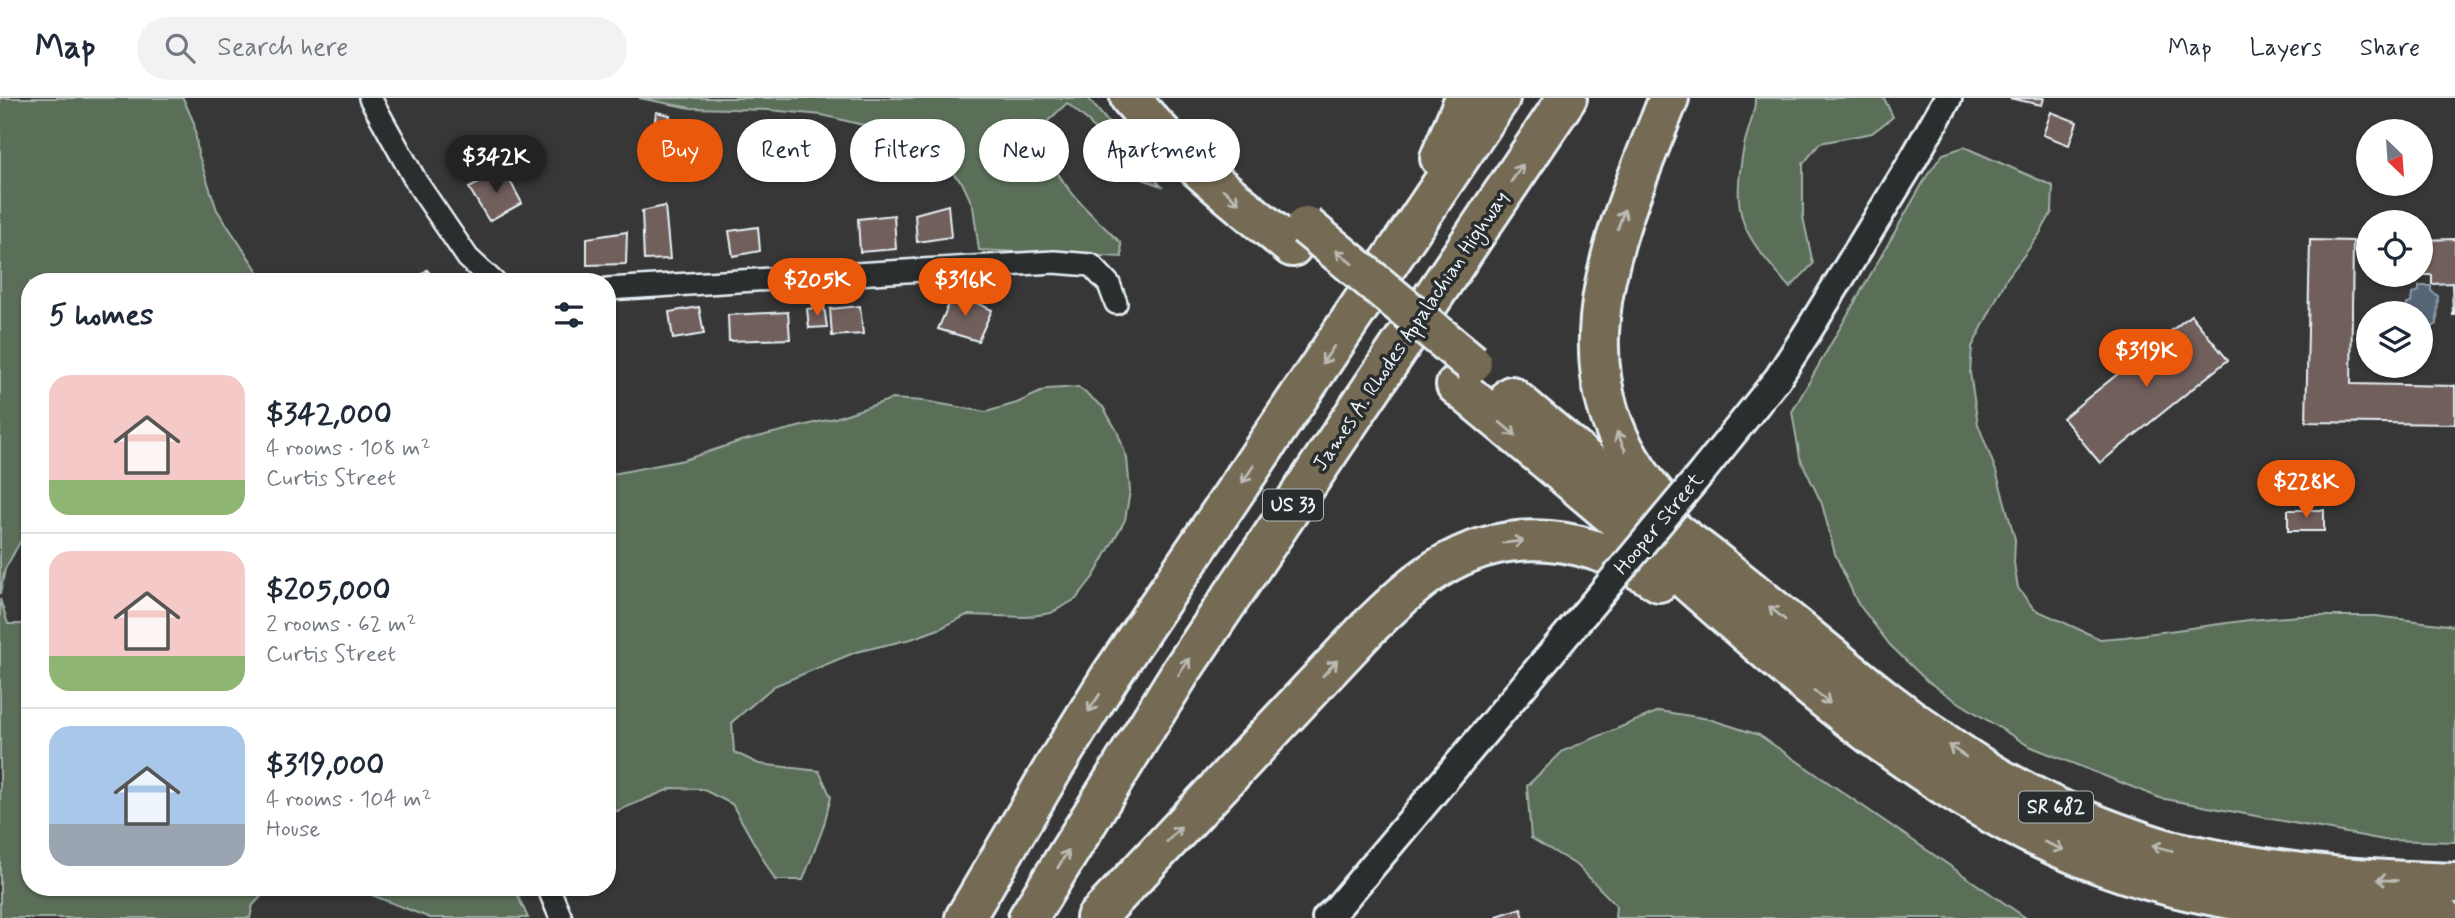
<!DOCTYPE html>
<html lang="en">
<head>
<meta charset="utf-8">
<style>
	body { margin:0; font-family:Mynerve,sans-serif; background:#f2f2f3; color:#1f2937; height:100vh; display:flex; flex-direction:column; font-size:26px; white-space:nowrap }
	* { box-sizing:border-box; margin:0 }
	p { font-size:23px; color:#747a83 }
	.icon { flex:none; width:38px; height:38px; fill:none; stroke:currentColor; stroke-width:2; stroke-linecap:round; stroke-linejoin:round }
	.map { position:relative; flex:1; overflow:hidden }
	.details { position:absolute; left:21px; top:175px; width:595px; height:623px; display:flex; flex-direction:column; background:#fff; border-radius:28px; box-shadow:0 2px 5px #0004 }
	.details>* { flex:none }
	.guide { position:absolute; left:637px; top:21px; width:665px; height:63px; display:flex; gap:14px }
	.needle { width:46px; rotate:155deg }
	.controls { position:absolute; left:2356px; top:21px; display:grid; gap:14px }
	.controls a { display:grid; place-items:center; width:77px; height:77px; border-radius:50%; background:#fff; box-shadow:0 2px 5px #0004; font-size:35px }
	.price { position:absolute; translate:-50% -60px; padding:0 16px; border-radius:24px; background:#ea580c; color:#fff; font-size:23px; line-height:46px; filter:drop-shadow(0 2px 4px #0008) }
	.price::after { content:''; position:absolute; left:50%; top:42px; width:21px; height:16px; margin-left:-10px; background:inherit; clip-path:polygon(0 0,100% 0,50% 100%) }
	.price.selected { background:#222; color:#fff }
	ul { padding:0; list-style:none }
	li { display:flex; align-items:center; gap:21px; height:175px; padding:0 28px }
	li+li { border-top:2px solid #e0e1e3 }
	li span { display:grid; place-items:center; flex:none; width:196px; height:140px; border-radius:21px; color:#555 }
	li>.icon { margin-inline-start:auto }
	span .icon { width:84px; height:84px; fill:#fffc; stroke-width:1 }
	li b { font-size:30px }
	h2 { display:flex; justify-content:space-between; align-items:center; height:84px; padding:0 28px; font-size:30px }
	.pill { padding:0 24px; border-radius:32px; background:#fff; box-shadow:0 2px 5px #0004; font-size:24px; line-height:63px }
	.pill.selected { background:#ea580c; color:#fff }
	header { display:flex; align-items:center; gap:42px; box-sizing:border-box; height:98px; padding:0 35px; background:#fff; border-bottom:2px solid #e0e1e3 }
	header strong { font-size:33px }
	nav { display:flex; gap:38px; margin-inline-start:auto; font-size:24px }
	.search { width:490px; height:63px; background:#f2f2f3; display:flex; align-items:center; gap:18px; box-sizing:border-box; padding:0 24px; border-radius:38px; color:#747a83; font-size:26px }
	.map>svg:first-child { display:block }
</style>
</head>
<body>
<header>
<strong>Map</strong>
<div class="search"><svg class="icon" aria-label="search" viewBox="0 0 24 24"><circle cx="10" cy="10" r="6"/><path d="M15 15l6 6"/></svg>Search here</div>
<nav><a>Map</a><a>Layers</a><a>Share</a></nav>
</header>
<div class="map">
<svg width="2455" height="820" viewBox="0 0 2455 820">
	<rect width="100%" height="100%" fill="#383737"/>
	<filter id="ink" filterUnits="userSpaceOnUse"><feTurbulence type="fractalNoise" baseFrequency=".0143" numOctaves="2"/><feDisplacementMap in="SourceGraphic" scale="14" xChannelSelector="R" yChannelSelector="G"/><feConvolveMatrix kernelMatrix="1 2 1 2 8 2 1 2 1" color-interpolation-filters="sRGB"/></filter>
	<g filter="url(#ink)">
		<!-- green -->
		<g fill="#5a6e59" stroke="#a1b0a8" stroke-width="2">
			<polygon points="0,0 183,0 194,25 198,55 217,112 265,184 30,184 30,441 20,444 5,471 0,496"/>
			<path d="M639,0H1088L1161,88L1137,79L1103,44L1087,22L1067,5L1048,23C1048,31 1046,42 1048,50C1054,85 1097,122 1121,145L1122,159L979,152L973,108L962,84L923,48L900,36L822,17L769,12L691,10Z"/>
			<path d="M1755,0H1884L1893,19L1872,35L1820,45L1803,66V119L1813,166L1790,190C1743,135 1730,122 1744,48C1747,32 1756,16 1755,0Z"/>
			<polygon points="1964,49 2053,88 2052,114 2039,137 2007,180 1972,249 1970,275 1978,326 1996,373 2015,441 2014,465 2018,490 2034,511 2100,541 2125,539 2249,522 2300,518 2376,518 2455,528 2455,744 2384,742 2160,700 2029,648 1950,599 1927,583 1890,547 1857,504 1835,456 1822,406 1800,360 1792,314 1928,76 1943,56"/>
			<polygon points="1078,289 1103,309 1117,333 1127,360 1130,393 1125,422 1094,478 1076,501 1051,515 1025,519 967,517 939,531 911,541 856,554 774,588 732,624 734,654 759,666 819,673 831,699 823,730 803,782 775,782 732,706 702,691 672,690 617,713 607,714 607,377 684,362 741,343 835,320 892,301 924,303 986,314 1017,305 1047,291"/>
			<polygon points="0,501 8,526 30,526 30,789 270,789 253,807 250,820 0,820"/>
			<polygon points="1659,613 1709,621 1759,637 2026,820 1615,820 1616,807 1578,768 1531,740 1527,688 1563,653"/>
			<polygon points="363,789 514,789 528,820 430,820 369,796"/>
		</g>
		<!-- water -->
		<polygon fill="#546676" stroke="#8f9eaa" stroke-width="2" points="2419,188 2431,188 2431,193 2438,198 2437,226 2427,233 2427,237 2420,237 2420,215 2411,215 2410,212 2406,212 2407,206 2411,205 2412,196 2419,193"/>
		<!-- building -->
		<g fill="#715f5c" stroke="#e8f1f8" stroke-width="2">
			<polygon points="2009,0 2044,0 2042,7"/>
			<polygon points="656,14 670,17 668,33 654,31"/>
			<polygon points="2051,14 2077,24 2069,47 2043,37"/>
			<polygon points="504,72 522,105 489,123 469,90"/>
			<polygon points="948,107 951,139 917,144 915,116"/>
			<polygon points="665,108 670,161 644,162 642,113"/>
			<polygon points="894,117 896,151 860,154 858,121"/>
			<polygon points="758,129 760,153 733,158 729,133"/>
			<polygon points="627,134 626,166 587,167 587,140"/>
			<polygon points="2455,141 2455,217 2453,217 2452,185 2432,186 2432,177 2407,177 2420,177 2420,142"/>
			<polygon points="2310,142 2353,143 2351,286 2455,288 2455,326 2306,324"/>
			<polygon points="427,172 437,184 412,184"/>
			<polygon points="954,194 992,212 978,243 938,231"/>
			<polygon points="824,208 827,229 809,230 807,211"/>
			<polygon points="860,208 863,236 832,238 830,211"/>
			<polygon points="699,209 704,236 673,241 669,214"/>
			<polygon points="788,214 790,241 729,243 728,217"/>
			<polygon points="2191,217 2228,262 2100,365 2063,320"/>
			<polygon points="610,222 613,252 607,253 607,223"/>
			<rect x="2288" y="412" width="36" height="21"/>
			<polygon points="1521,810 1524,820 1498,820 1497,818"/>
		</g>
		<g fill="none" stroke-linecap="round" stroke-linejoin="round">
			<!-- minor casing -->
			<g stroke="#e8f1f8" stroke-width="26">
				<g id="minor">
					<polyline points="370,0 417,85 468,160 494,184"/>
					<polyline points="607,191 1054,164 1091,167 1109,186 1116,205"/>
					<polyline points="548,789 561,820"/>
				</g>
			</g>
			<!-- tertiary casing -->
			<g stroke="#e8f1f8" stroke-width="32">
				<g id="tertiary">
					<polyline points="1703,373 1778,280 1807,235 1910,67 1948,0"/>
					<polyline points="1326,820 1337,810 1584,516"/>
				</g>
			</g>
			<!-- motorway casing -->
			<g stroke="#e8f1f8" stroke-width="44">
				<g id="motorway">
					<path d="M1130,0C1177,57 1235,102 1292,149"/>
					<polyline points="1440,60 1465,0"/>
					<path d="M1456,287C1524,344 1593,400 1660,459C1790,574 1921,695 2084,760C2197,806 2322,816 2443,820"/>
					<path d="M1511,298C1556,336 1600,374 1646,411C1671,432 1699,450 1724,471C1808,537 1886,609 1976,666C2032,701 2093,728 2156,748C2171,753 2188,756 2204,759C2287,777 2371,782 2455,785"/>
					<path d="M1664,406C1545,278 1615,136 1669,0"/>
					<polyline points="965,820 1054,669 1110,579 1500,0"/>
					<polyline points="1028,820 1182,572 1567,0"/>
					<path d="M1096,820L1367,531C1389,510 1411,488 1437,471C1510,425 1590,438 1659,484"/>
				</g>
			</g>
			<!-- minor -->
			<use href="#minor" stroke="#2a2d2e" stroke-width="21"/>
			<!-- tertiary -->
			<use href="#tertiary" stroke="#2a2d2e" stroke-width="26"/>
			<!-- motorway -->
			<use href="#motorway" stroke="#746b52" stroke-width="38"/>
			<!-- tertiary-bridge casing -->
			<g stroke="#e8f1f8" stroke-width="32" stroke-linecap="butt">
				<polyline id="tertiary-bridge" points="1584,516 1703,373"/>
			</g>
			<!-- motorway-bridge casing -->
			<g stroke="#e8f1f8" stroke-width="44" stroke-linecap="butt">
				<polyline id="motorway-bridge" points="1306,128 1472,265"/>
			</g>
			<!-- tertiary-bridge -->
			<use href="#tertiary-bridge" stroke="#2a2d2e" stroke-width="26"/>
			<!-- motorway-bridge -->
			<use href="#motorway-bridge" stroke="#746b52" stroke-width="38"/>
		</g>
		<!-- one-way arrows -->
		<defs><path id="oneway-shaft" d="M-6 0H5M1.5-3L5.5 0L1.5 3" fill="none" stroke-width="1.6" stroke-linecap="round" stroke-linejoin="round" transform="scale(1.75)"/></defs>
		<g stroke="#babbb6">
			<use href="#oneway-shaft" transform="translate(1517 75) rotate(-56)"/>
			<use href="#oneway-shaft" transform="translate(1231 98) rotate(40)"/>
			<use href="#oneway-shaft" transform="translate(1621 121) rotate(-71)"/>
			<use href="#oneway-shaft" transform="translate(1344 159) rotate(-140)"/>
			<use href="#oneway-shaft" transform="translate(1328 257) rotate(124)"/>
			<use href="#oneway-shaft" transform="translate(1508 331) rotate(40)"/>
			<use href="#oneway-shaft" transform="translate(1621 343) rotate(-114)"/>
			<use href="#oneway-shaft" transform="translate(1248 376) rotate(124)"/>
			<use href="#oneway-shaft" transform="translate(1513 444) rotate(-6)"/>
			<use href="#oneway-shaft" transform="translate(1777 515) rotate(-140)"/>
			<use href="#oneway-shaft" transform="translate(1184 569) rotate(-56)"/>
			<use href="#oneway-shaft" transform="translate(1330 570) rotate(-47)"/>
			<use href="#oneway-shaft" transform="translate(1822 599) rotate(39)"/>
			<use href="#oneway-shaft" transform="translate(1094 605) rotate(123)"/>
			<use href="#oneway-shaft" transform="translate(1957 653) rotate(-146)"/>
			<use href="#oneway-shaft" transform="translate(1174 736) rotate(-47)"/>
			<use href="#oneway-shaft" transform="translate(2054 748) rotate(23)"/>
			<use href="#oneway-shaft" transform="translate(2162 750) rotate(-165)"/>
			<use href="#oneway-shaft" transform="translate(1063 761) rotate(-59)"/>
			<use href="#oneway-shaft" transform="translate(2387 782) rotate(-177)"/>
		</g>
	</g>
	<g text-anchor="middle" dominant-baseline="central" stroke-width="7" stroke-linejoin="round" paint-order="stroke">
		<!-- shield labels -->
		<g fill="#2a2d2e" stroke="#afb6bb" stroke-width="2">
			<rect x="1263" y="391.5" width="60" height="31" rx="5"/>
			<rect x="2019" y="693.5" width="74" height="31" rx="5"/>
		</g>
		<g font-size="19" font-weight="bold" fill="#e8f1f8">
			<text x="1293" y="407">US 33</text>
			<text x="2056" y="709">SR 682</text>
		</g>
		<!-- street labels -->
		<g font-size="21" fill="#e8f1f8" stroke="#2a2d2e">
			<text transform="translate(1411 233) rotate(-56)">James A. Rhodes Appalachian Highway</text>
			<text transform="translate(1659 426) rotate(-50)">Hooper Street</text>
		</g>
	</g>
</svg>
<div class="controls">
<a><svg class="needle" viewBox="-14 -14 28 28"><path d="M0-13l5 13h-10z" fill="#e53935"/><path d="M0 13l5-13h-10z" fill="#747a83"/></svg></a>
<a><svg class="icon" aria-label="locate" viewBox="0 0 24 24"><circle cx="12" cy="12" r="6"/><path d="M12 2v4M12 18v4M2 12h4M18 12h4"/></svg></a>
<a><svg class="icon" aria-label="layers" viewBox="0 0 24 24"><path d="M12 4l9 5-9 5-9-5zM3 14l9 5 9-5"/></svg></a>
</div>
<b class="price selected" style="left:496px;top:97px">$342K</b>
<b class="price" style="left:817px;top:220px">$205K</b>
<b class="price" style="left:965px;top:220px">$316K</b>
<b class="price" style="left:2146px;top:291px">$319K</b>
<b class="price" style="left:2306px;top:422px">$228K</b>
<div class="guide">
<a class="pill selected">Buy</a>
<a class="pill">Rent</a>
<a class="pill">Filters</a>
<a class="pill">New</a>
<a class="pill">Apartment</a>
</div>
<section class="details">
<h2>5 homes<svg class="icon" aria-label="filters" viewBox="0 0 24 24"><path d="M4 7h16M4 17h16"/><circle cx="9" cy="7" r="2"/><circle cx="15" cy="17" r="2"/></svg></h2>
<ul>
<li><span style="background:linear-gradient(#f6c9c9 75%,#8fb573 0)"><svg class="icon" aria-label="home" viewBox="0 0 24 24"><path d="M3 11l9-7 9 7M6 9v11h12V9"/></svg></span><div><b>$342,000</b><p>4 rooms · 108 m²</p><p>Curtis Street</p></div></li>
<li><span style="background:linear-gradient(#f6c9c9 75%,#8fb573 0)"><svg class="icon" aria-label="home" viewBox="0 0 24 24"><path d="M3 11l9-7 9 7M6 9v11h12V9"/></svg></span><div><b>$205,000</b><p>2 rooms · 62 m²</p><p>Curtis Street</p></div></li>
<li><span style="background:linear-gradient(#a9c7e8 70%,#9aa5b1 0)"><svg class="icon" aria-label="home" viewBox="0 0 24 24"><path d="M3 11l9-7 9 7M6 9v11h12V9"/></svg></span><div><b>$319,000</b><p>4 rooms · 104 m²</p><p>House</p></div></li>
</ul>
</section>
</div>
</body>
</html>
